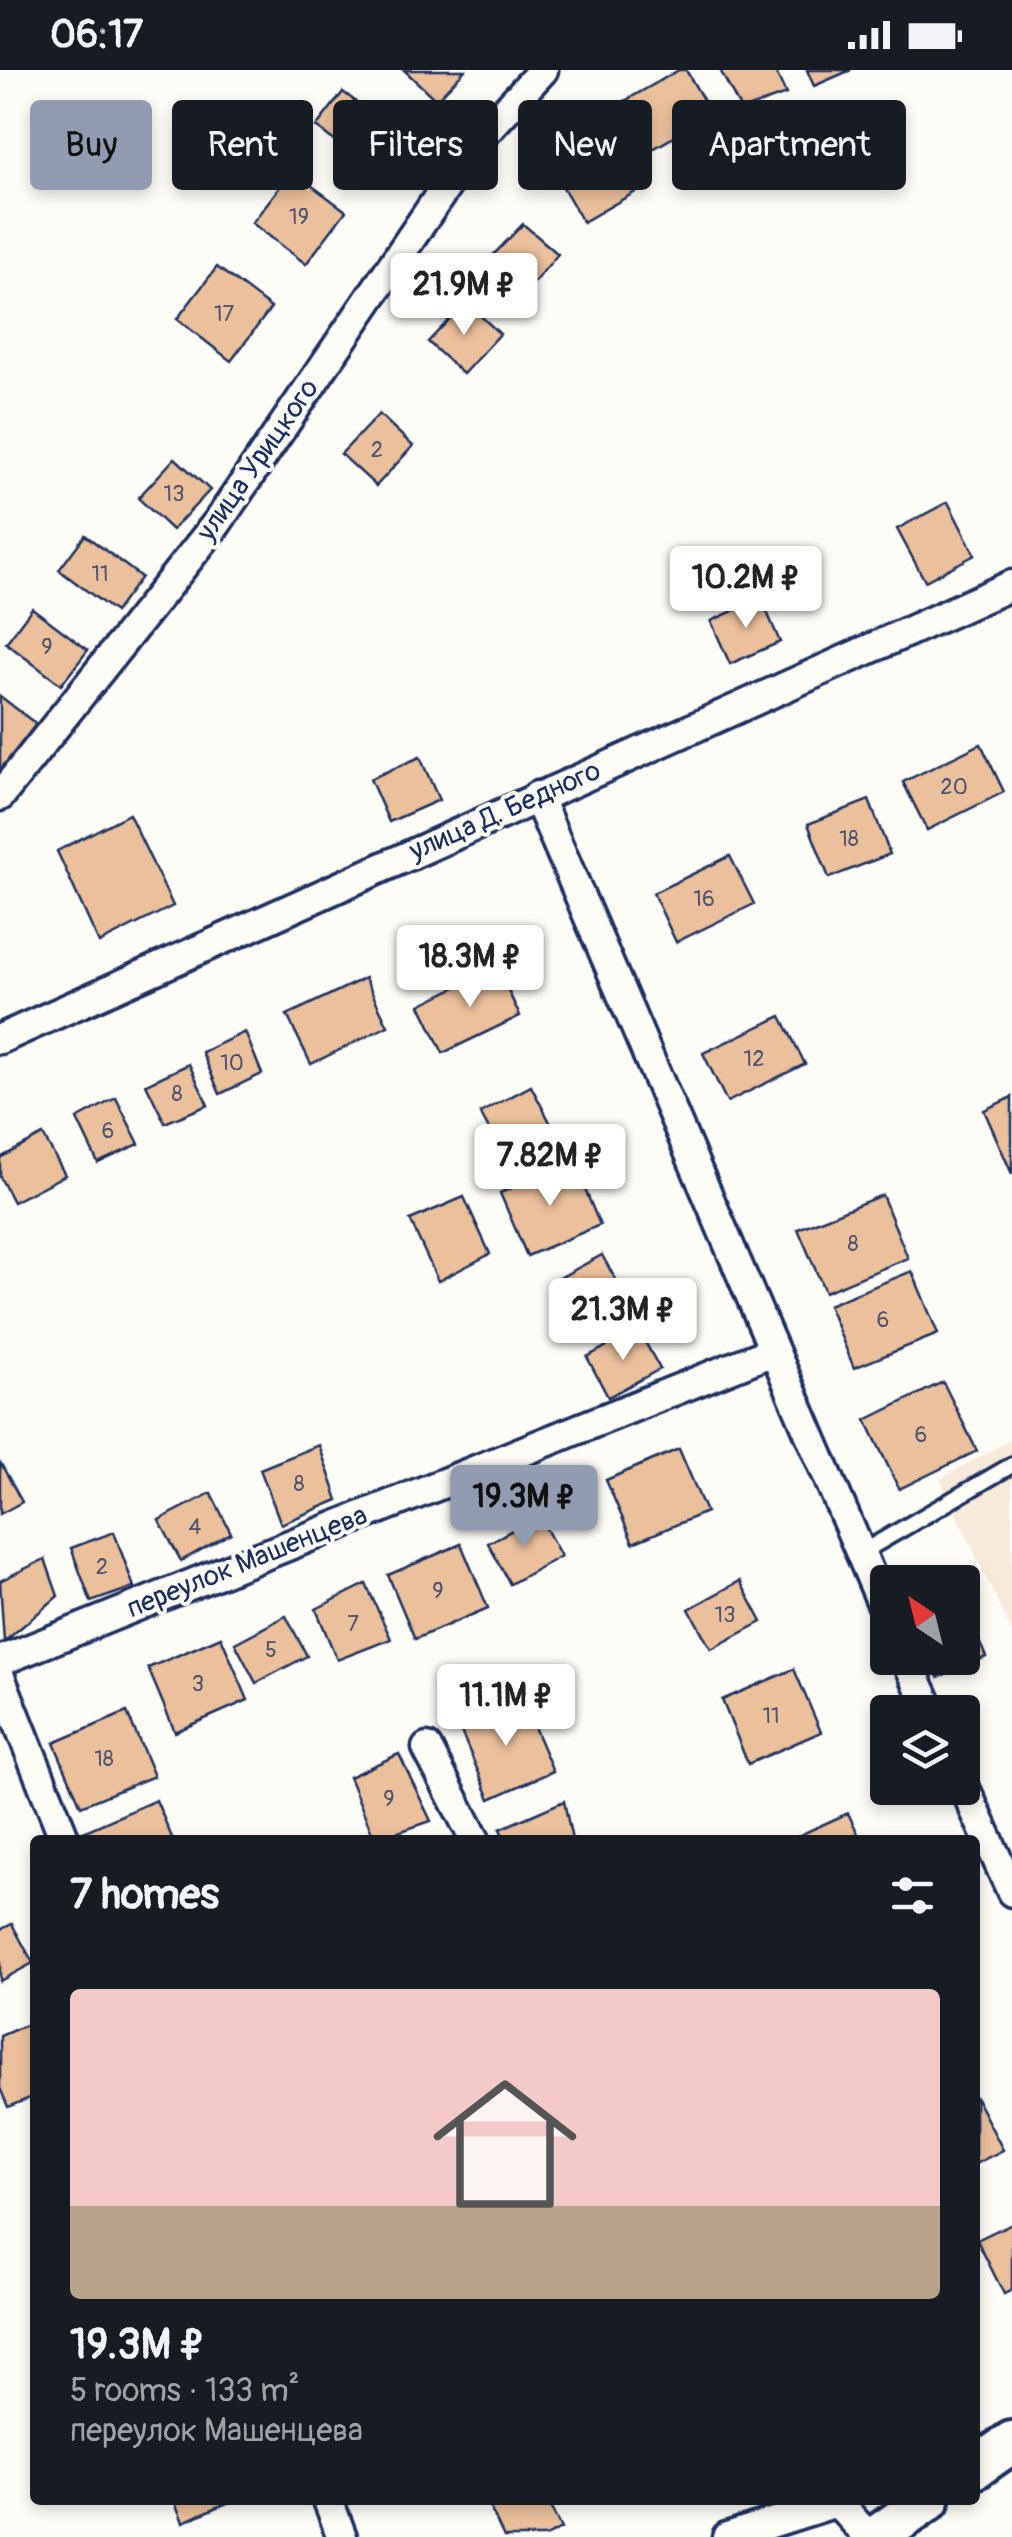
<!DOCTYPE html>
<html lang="en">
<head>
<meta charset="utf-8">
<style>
	body { margin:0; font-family:Pangolin,sans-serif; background:#242831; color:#f1f3f6; height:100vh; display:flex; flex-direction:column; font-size:38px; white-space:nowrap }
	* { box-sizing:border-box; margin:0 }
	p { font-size:32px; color:#9ea1a6 }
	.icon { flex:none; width:55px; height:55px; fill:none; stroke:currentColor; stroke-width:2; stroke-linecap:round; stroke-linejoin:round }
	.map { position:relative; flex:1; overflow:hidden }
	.sheet { position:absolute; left:30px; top:1765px; width:950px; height:670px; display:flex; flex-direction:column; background:#171b24; border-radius:10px; box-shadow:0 5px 15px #0003 }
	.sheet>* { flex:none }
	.guide { position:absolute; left:30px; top:30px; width:952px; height:90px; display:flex; gap:20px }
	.needle { width:65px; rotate:325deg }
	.buttons { position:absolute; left:870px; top:1495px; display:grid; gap:20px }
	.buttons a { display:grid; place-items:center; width:110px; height:110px; border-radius:10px; background:#171b24; box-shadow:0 5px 15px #0003; font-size:50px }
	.price { position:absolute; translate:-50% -85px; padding:0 22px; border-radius:10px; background:#fff; color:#222; font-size:32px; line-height:65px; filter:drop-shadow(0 2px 5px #0008) }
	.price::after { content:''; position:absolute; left:50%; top:60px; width:30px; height:22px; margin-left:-15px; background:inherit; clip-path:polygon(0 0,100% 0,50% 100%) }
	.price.selected { background:#919bb2; color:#111 }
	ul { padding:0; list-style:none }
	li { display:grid; align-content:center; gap:20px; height:530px; padding:0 40px }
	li+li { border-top:2px solid #363941 }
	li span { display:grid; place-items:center; height:310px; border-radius:10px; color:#555 }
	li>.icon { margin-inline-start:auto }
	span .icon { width:180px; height:180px; fill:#fffc; stroke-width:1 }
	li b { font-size:42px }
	h2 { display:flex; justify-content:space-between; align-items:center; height:120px; padding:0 40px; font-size:42px }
	.chip { padding:0 35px; border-radius:10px; background:#171b24; box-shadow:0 5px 15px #0003; font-size:35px; line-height:90px }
	.chip.selected { background:#919bb2; color:#111 }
	.status { display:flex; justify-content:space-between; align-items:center; height:70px; padding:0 50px; background:#171b24; direction:ltr }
	.status svg { height:28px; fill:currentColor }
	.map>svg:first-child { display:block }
</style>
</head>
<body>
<div class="status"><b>06:17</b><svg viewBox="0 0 49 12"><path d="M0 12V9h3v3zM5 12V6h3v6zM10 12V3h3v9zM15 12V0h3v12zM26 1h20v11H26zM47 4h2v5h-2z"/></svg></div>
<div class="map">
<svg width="1012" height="2467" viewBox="0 0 1012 2467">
	<rect width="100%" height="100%" fill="#fdfcf7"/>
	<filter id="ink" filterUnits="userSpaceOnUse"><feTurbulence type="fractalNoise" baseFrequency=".01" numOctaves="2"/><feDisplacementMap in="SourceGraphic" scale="20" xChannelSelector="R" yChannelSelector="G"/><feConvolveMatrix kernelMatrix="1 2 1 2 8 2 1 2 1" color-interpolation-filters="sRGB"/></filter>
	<g filter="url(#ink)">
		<!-- built -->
		<polygon fill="#f8eadb" points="1012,1369 1012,1563 940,1409"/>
		<!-- building -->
		<g fill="#ecc09b" stroke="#1b2f5e" stroke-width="2.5">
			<polygon points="404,0 465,0 436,30"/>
			<polygon points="679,0 686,0 712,45 644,84 616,36"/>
			<polygon points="720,0 775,0 786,24 741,40"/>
			<polygon points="807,0 851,0 814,16"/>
			<polygon points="343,22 399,64 373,100 316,57"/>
			<polygon points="624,65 651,113 583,152 556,105"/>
			<polygon points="292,101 346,141 306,194 252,153"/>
			<polygon points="523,154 558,184 514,236 474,205"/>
			<polygon points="217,197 271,238 231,291 177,249"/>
			<polygon points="466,232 500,264 463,304 428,272"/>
			<polygon points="379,344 413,376 376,416 341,384"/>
			<polygon points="175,388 210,420 172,460 138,428"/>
			<polygon points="948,432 975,485 925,511 897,459"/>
			<polygon points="85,465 141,507 115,542 59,500"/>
			<polygon points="761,528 780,572 730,594 711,551"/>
			<polygon points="32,538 88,580 61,615 6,573"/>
			<polygon points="0,626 36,654 0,701"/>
			<polygon points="981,674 1004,722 927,760 903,712"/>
			<polygon points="420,687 439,730 389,752 370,709"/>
			<polygon points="869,730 890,784 829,808 808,754"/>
			<polygon points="129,744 173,836 99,873 57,781"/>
			<polygon points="730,786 754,834 676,872 653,823"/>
			<polygon points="497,897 520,946 443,983 420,935"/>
			<polygon points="365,908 388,956 311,994 287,945"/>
			<polygon points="781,946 805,994 727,1032 703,983"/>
			<polygon points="245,962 262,1004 220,1024 202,982"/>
			<polygon points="189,994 208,1035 165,1053 146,1014"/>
			<polygon points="531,1016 552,1056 502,1083 480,1043"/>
			<polygon points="1012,1027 1012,1104 984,1040"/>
			<polygon points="116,1028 139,1074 98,1093 77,1049"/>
			<polygon points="43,1065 65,1105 13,1132 0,1107 0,1088"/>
			<polygon points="573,1091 600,1155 527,1186 500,1123"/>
			<polygon points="882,1125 908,1188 825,1222 798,1159"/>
			<polygon points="464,1127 490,1184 438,1211 410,1150"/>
			<polygon points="602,1185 624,1225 573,1252 552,1212"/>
			<polygon points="912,1201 938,1264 854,1298 828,1235"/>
			<polygon points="638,1259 660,1299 608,1327 587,1287"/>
			<polygon points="943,1312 977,1381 899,1419 866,1350"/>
			<polygon points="319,1375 338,1430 281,1454 260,1399"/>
			<polygon points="679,1379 706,1442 633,1473 606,1410"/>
			<polygon points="0,1392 22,1432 0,1444"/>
			<polygon points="211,1423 231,1463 181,1491 159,1450"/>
			<polygon points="539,1446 561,1486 510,1514 488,1473"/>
			<polygon points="114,1462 134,1517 91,1532 71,1478"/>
			<polygon points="461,1474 488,1538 415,1569 388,1505"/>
			<polygon points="45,1489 58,1526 4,1572 0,1511"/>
			<polygon points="740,1511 762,1552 711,1579 689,1539"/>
			<polygon points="366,1514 391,1569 337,1590 316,1539"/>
			<polygon points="962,1532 986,1587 938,1607 930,1588 962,1588"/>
			<polygon points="286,1546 307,1586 256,1613 235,1573"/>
			<polygon points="221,1567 248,1630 175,1662 148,1598"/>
			<polygon points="794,1599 821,1662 748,1694 722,1630"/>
			<polygon points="522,1629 553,1701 490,1729 459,1657"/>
			<polygon points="127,1642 154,1706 81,1736 54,1673"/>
			<polygon points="399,1684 431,1751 375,1770 349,1707"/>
			<polygon points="156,1730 173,1770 87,1770 83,1762"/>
			<polygon points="564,1731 572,1770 505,1770 500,1759"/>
			<polygon points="848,1743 861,1770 791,1770 791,1769"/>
			<polygon points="12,1854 33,1893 0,1911 0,1860"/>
			<polygon points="35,1951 35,2026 8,2037 0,2018 0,1966"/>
			<polygon points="975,2026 1003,2080 975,2094"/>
			<polygon points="1012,2153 1012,2220 1004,2224 977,2170"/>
			<polygon points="174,2430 234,2430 183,2452"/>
			<polygon points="486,2430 547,2430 561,2459 545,2467 504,2467"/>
		</g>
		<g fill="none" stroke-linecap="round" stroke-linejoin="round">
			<!-- service casing -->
			<g stroke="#1b2f5e" stroke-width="21">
				<polyline id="service" points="859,1484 1012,1395"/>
			</g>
			<!-- minor casing -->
			<g stroke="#1b2f5e" stroke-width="35">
				<g id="minor">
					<polyline points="0,726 217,453 477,71 543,0"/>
					<polyline points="537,726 888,1547"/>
					<polyline points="0,969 1012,515"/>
					<polyline points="906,1588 931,1642"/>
					<polyline points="0,1591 773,1281"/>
					<polyline points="0,1607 65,1770"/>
					<polyline points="427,1678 475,1770"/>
					<polyline points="962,1712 1012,1822"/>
					<polyline points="328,2430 342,2467"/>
					<polyline points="835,2430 869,2467"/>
					<polyline points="727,2467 837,2432"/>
				</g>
			</g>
			<!-- secondary casing -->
			<g stroke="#1b2f5e" stroke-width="48">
				<g id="secondary">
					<polyline points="975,2398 1012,2372"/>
					<polyline points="876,2467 929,2430"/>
				</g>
			</g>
			<!-- service -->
			<use href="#service" stroke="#fdfcf7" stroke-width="14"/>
			<!-- minor -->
			<use href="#minor" stroke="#fdfcf7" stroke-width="28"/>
			<!-- secondary -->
			<use href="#secondary" stroke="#fdfcf7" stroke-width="40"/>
		</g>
	</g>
	<g text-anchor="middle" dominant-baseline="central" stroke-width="8" stroke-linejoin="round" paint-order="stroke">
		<!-- number labels -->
		<g font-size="22" fill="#4f536d">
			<text x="299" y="147">19</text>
			<text x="224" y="244">17</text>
			<text x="377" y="380">2</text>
			<text x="174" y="424">13</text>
			<text x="100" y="504">11</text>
			<text x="47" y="577">9</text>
			<text x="954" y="717">20</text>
			<text x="849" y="769">18</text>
			<text x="704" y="829">16</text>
			<text x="754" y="989">12</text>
			<text x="232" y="993">10</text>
			<text x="177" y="1024">8</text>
			<text x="108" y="1061">6</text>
			<text x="853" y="1174">8</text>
			<text x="883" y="1250">6</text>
			<text x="921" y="1365">6</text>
			<text x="299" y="1414">8</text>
			<text x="195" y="1457">4</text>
			<text x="102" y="1497">2</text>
			<text x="438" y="1521">9</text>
			<text x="725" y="1545">13</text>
			<text x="353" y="1554">7</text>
			<text x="271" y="1580">5</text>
			<text x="198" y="1614">3</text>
			<text x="771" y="1646">11</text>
			<text x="104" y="1689">18</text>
			<text x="389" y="1729">9</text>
		</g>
		<!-- street labels -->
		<g font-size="28" fill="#1b2f5e" stroke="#fdfcf7">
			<text transform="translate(258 390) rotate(-55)">улица Урицкого</text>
			<text transform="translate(505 741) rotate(-24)">улица Д. Бедного</text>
			<text transform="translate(247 1492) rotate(-22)">переулок Машенцева</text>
		</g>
	</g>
</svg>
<div class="buttons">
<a><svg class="needle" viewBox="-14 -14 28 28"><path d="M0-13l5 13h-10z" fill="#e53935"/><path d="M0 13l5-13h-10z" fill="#9ea1a6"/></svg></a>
<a><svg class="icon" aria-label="layers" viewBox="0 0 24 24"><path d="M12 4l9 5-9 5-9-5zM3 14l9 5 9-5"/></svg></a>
</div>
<b class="price" style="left:464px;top:268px">21.9M ₽</b>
<b class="price" style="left:746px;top:561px">10.2M ₽</b>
<b class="price" style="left:470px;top:940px">18.3M ₽</b>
<b class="price" style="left:550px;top:1139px">7.82M ₽</b>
<b class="price" style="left:623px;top:1293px">21.3M ₽</b>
<b class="price selected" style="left:524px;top:1480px">19.3M ₽</b>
<b class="price" style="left:506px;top:1679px">11.1M ₽</b>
<div class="guide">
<a class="chip selected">Buy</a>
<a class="chip">Rent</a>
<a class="chip">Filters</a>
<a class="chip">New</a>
<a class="chip">Apartment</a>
</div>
<section class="sheet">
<h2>7 homes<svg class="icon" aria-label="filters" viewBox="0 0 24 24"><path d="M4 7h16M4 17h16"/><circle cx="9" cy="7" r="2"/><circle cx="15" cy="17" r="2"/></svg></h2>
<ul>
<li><span style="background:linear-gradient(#f6c9c9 70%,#b9a48a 0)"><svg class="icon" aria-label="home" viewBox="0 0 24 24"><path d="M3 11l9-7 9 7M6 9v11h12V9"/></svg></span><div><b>19.3M ₽</b><p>5 rooms · 133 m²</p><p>переулок Машенцева</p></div></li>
</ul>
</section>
</div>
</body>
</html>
